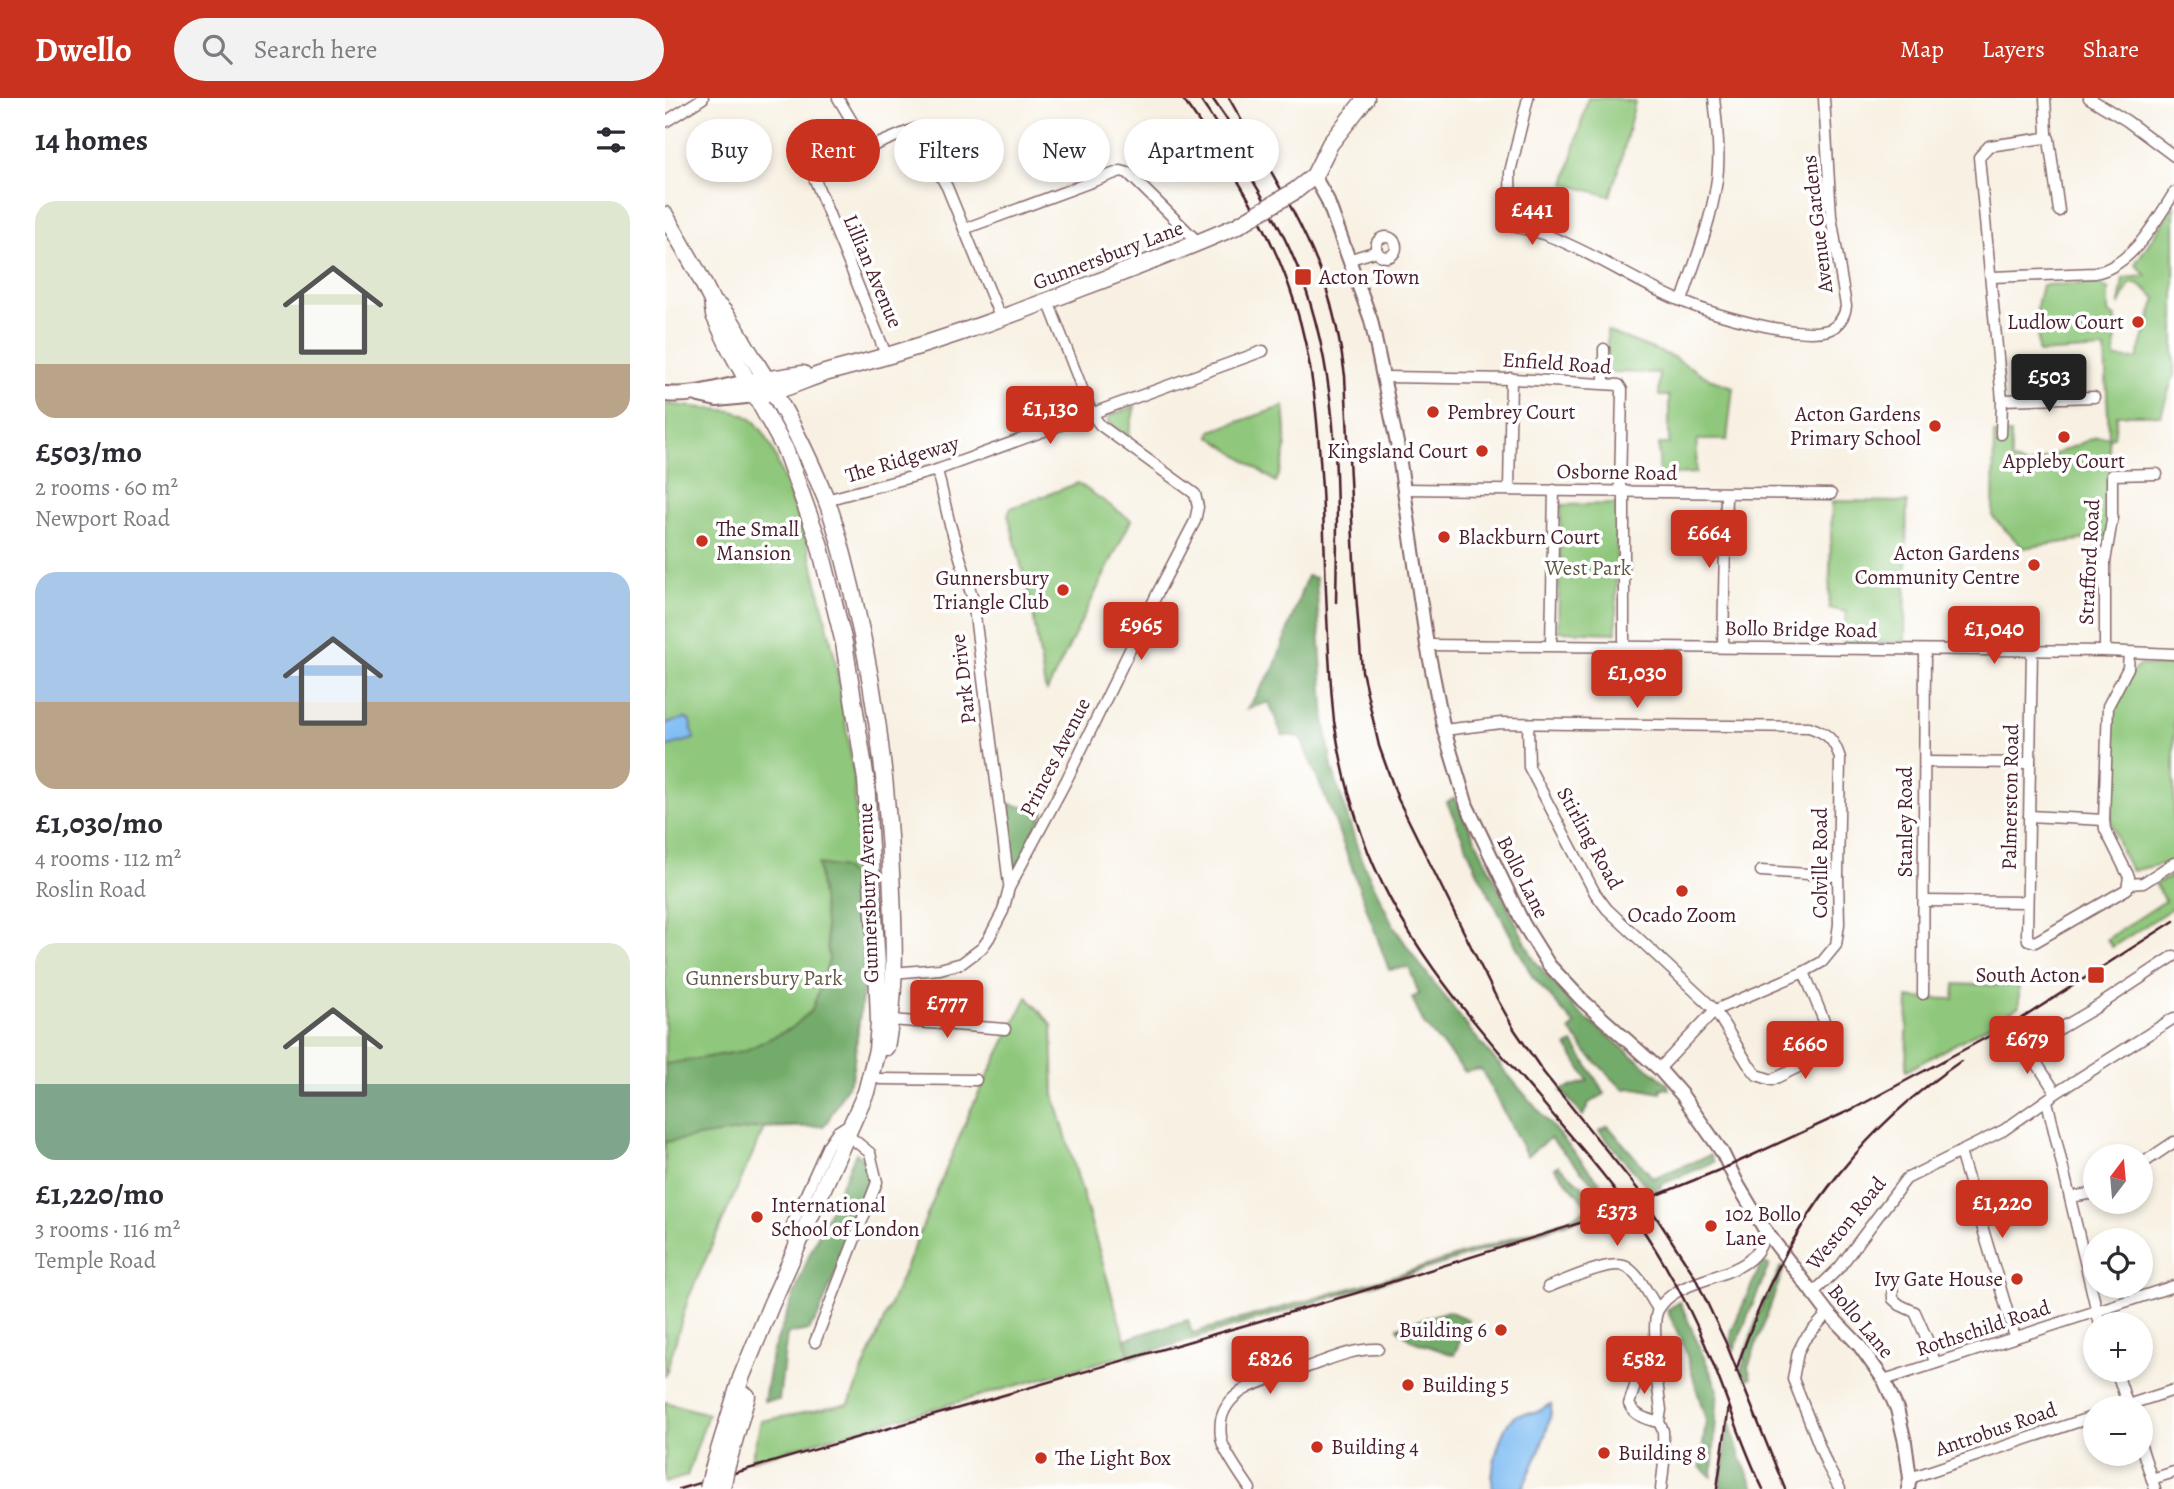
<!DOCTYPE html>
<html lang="en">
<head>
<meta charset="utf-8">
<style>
	body { margin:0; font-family:Alegreya,serif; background:#f2f2f3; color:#2b2b33; height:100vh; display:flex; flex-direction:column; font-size:26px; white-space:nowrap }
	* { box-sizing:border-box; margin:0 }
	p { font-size:23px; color:#7c7c81 }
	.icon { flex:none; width:38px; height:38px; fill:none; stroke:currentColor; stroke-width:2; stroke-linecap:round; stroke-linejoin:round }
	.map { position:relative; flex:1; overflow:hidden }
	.side { display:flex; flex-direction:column; background:#fff; width:665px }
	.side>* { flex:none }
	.banner { position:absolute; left:21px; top:21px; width:665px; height:63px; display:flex; gap:14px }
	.needle { width:46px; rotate:16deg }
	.tools { position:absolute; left:1418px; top:1046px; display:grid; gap:14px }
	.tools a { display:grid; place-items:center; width:70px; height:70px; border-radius:50%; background:#fff; box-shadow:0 4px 10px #0003; font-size:35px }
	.price { position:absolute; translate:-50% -60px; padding:0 16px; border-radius:7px; background:#c8321e; color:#fff; font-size:23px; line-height:46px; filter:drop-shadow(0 2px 4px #0008) }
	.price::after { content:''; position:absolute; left:50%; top:42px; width:21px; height:16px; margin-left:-10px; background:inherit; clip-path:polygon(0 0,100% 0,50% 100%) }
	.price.selected { background:#222; color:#fff }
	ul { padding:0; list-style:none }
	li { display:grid; align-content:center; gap:14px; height:371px; padding:0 35px }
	li span { display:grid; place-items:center; height:217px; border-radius:21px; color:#555 }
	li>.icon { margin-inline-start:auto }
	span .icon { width:126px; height:126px; fill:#fffc; stroke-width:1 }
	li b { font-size:30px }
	h2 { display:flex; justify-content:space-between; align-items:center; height:84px; padding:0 35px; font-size:30px }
	.pill { padding:0 24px; border-radius:32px; background:#fff; box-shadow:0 4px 10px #0003; font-size:24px; line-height:63px }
	.pill.selected { background:#c8321e; color:#fff }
	header { display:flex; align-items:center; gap:42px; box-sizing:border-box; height:98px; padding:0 35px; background:#c8321e; color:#fff }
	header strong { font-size:33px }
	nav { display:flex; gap:38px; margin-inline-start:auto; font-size:24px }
	.search { width:490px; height:63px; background:#f2f2f3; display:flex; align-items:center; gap:18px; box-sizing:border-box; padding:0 24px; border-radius:38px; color:#7c7c81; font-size:26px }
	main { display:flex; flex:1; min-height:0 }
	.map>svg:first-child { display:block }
</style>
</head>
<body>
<header>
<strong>Dwello</strong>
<div class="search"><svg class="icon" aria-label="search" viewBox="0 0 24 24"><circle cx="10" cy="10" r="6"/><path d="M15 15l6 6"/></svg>Search here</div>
<nav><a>Map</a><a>Layers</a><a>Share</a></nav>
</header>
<main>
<section class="side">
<h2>14 homes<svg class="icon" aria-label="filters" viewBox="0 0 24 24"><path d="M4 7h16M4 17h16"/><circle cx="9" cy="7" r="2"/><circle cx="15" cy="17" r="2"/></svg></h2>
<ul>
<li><span style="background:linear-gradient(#dfe7d0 75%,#b9a48a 0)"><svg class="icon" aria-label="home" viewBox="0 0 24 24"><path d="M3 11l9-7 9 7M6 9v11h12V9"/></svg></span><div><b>£503/mo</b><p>2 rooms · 60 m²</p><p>Newport Road</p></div></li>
<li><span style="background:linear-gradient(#a9c7e8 60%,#b9a48a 0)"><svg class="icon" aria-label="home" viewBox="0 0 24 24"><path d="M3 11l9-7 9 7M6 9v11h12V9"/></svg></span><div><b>£1,030/mo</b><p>4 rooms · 112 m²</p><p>Roslin Road</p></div></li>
<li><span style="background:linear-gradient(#dfe7d0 65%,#7fa58c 0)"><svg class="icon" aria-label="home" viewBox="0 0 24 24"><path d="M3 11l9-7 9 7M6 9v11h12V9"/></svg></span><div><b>£1,220/mo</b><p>3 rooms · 116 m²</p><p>Temple Road</p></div></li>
</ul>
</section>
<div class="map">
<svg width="1509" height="1391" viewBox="0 0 1509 1391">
	<rect width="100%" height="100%" fill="#fff"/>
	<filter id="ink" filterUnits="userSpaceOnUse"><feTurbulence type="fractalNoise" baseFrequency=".0143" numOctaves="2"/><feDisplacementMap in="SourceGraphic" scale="14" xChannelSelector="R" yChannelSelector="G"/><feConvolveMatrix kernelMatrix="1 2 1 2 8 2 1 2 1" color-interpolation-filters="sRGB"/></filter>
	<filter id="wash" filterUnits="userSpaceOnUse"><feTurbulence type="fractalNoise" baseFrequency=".00686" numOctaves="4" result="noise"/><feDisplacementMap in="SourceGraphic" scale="28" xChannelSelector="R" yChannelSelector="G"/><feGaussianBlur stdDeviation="1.57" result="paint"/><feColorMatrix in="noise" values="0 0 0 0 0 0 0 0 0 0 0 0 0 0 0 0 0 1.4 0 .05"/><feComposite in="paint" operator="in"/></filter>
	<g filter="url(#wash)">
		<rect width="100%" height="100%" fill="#f8f1e3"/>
		<!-- green -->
		<g fill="#8fc87b" stroke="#6c7453" stroke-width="2">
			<polygon points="923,0 949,0 970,4 956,63 945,98 900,86"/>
			<polygon points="1509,108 1509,276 1496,317 1452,317 1449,339 1444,340 1446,422 1443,438 1358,450 1328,419 1329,336 1346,336 1346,362 1362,368 1431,339 1444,339 1440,251 1373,255 1372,208 1377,187 1433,185 1443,191 1443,214 1451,220 1450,260 1472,261 1491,200 1474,186 1465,185 1454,208 1458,180 1481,178 1470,166"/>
			<polygon points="942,233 1008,259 1045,281 1068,289 1062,342 1032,342 1031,375 994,377 994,346 1004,346 1004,298 994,298 994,275 942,274"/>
			<polygon points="0,306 67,313 80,317 90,324 99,335 109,355 142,443 170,560 189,678 199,882 187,979 162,1024 158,1028 99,1030 23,1201 0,1279"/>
			<polygon points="470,308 463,340 443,323 444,318"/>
			<path d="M619,308C622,340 624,354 611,384L545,338L546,333Z"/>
			<polygon points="413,385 466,422 382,593 380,590 367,510 343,416 346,410"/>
			<polygon points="1167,403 1242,404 1240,543 1178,547 1181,514 1164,510"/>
			<polygon points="952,406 951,535 893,533 896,407"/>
			<polygon points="1475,567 1509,568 1509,763 1467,773 1456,753 1446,722 1447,611 1467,574"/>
			<polygon points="1509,777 1509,809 1447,849 1442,841 1500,803 1490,786"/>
			<polygon points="1290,886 1354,888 1354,908 1334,922 1241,973 1243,900 1289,901"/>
			<polygon points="362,899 387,927 389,997 464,1256 86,1362 96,1323 184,1306 306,1011"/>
			<polygon points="0,1304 43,1316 22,1378 0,1385"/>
		</g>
		<!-- forest -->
		<g fill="#73ac6b" stroke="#5e664b" stroke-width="2">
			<polygon points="642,478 651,480 660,626 667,670 696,761 728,827 750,860 808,936 955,1108 777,1166 465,1260 460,1241 523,1222 527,1235 742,1174 902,1122 924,1110 890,1070 893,1067 936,1104 943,1101 885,1040 862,1058 816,971 800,974 759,926 747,900 754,896 744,869 724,872 665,710 635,639 617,637 604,604 582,611 609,570"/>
			<polygon points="790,700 869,862 912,913 1003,986 1004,991 996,990 996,995 970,990 958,991 922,955 905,932 910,927 867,878 812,773 782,704"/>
			<polygon points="337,704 379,714 352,769 345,768"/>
			<polygon points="153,766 178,770 192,785 196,810 199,882 187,979 162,1024 158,1028 99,1029 0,1044 0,966 79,953 127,930 147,912 164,862"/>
			<polygon points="908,945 940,996 924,1005 918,1018 896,992 923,983 902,948"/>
			<polygon points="943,1028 988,1080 1045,1057 1049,1064 995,1087 996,1090 982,1096 979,1091 980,1086 934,1033"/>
			<polygon points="191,1055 202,1065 207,1084 152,1221 143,1232 122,1236 114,1302 99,1303 107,1255 145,1155"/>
			<polygon points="1097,1164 1104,1167 1069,1252 1066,1241 1067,1232"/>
			<polygon points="1116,1168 1119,1170 1083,1269 1086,1280 1081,1281 1076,1271 1080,1262 1078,1261 1099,1201 1101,1202"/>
			<polygon points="1015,1204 1053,1292 1047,1379 1035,1369 1041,1323 1019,1248 1002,1212"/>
			<polygon points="783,1213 804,1222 789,1257 748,1243 734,1232 733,1229"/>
			<polygon points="1064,1323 1076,1361 1090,1391 1058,1391 1055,1387"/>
		</g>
		<!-- water -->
		<g fill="#80bdf3" stroke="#656e8f" stroke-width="2">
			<polygon points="20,620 25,623 29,641 0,649 0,626"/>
			<path d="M886,1306C889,1324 867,1370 859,1387L856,1391H828C824,1375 836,1327 850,1318C857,1314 865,1317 872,1314C878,1311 880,1308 886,1306Z"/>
		</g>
	</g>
	<g filter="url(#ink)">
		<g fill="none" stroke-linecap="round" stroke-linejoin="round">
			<!-- minor casing -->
			<g stroke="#87686b" stroke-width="13">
				<g id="minor">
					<polyline points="173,0 188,25 198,51"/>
					<path d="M863,0L845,74L846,123L850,129C860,131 871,133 881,137C928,154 970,184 1016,203C1047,216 1131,241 1163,232C1173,229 1180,218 1181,208L1166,118L1159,0"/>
					<polyline points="1424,0 1462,23 1509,58"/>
					<polyline points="0,24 38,0"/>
					<polyline points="1382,37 1384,41 1394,113"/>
					<polyline points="299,131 456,73 463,75 534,145"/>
					<circle cx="721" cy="149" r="10"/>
					<polyline points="686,161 712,153"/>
					<path d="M1327,179L1430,175C1467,167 1490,125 1509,95"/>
					<path d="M1017,203C1029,166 1045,127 1051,88C1056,60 1052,28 1049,0"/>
					<polyline points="222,259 148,77 150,72 249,31 282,89 336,221"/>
					<polyline points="720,279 849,281 954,287 957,292 955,393"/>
					<polyline points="939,284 939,251"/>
					<polyline points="1337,302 1429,299"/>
					<polyline points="1336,336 1337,302 1314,59 1324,48 1380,40 1382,35 1380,0"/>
					<polyline points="272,372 284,423 308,502 344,786"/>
					<polyline points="739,391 1166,396"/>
					<polyline points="844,392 846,280"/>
					<polyline points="161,402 272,372 598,253"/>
					<polyline points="762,547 1440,553 1509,556"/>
					<polyline points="886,547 889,392"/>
					<polyline points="959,548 959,393"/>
					<polyline points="1058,549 1061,396"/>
					<polyline points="1367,553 1362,837 1363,842 1370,844 1462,791 1464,779 1440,731 1439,722 1443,608 1463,570 1464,555"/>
					<polyline points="1440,553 1440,464 1447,422 1447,377 1492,376"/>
					<polyline points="863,626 864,669 930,795 942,811 1050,912 1083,966 1092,977 1107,982 1168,952 1168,945 1139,874"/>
					<path d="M779,632L836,625L1144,629C1162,635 1169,641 1175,660L1173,778L1174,826L1171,847L1157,864L1139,874L1050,912L994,971"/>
					<polyline points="1260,664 1365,665"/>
					<polyline points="1364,718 1439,722"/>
					<polyline points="1096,773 1173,778"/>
					<polyline points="1464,786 1478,785 1509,765"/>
					<polyline points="1259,803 1362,804"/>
					<polyline points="227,875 275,871 297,865 317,850 324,840 338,813 344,790 402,681 493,494 530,423 533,409 530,396 435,327 427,316 383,203"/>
					<polyline points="1258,896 1260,553"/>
					<polyline points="226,922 340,931"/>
					<polyline points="1358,944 1391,995"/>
					<polyline points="1362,950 1427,912 1509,858"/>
					<polyline points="215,981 311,982"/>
					<polyline points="1382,1003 1435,1227"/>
					<polyline points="1295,1054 1350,1239"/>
					<polyline points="1475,1067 1509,1044"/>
					<polyline points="1405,1099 1430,1095"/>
					<polyline points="130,1149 127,1127 163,1047 172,1034 186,1025"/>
					<polyline points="1227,1182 1228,1201 1235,1207 1250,1214 1265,1248 1270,1265"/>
					<path d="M883,1189C900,1183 949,1159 963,1170C976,1179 984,1198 993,1211"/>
					<polyline points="1148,1195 1174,1170 1241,1081 1339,1032 1391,995 1509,920"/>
					<polyline points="1163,1215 1139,1242 1133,1254 1128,1281 1162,1367 1175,1391"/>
					<polyline points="150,1244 212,1084 205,1055 189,1042"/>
					<path d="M984,1265L975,1273L964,1306C969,1317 982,1322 994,1324"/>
					<polyline points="1451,1272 1464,1311"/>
					<polyline points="1219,1282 1509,1188"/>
					<polyline points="1450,1311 1509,1292"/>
					<polyline points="1475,1345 1490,1391"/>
					<polyline points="1245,1380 1430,1318"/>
					<polyline points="1487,1381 1509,1374"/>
					<path d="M585,1391C576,1377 566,1364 559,1349C555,1341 555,1331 556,1322C564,1287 605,1282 634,1272C658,1264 687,1250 713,1251"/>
					<path d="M996,1391L999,1365L998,1333L994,1324L996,1312L991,1276L989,1269L984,1265C986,1258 990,1251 990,1244C991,1233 988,1222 993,1212C1015,1172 1094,1187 1100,1132"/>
				</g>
			</g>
			<!-- tertiary casing -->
			<g stroke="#87686b" stroke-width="16">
				<polyline id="tertiary" points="649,78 662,101 706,222 732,345 762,547 779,632 802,708 859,827 884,867 917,902 994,971 1017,997 1057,1054 1073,1087 1100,1132 1163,1215 1194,1247 1219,1282 1232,1311 1240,1344 1245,1380 1243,1391"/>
			</g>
			<!-- secondary casing -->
			<g stroke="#87686b" stroke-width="18">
				<g id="secondary">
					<path d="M0,296C31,299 54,289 84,284"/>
					<polyline points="34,297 52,301 91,297"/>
				</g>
			</g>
			<!-- primary casing -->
			<g stroke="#87686b" stroke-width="19">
				<g id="primary">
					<polyline points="630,93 649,78 665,46 701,0"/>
					<polyline points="84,284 138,276"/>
					<path d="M97,296C122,292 143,279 167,273C254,251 336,221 419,189C470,170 522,150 572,128"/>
				</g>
			</g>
			<!-- trunk casing -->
			<g stroke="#87686b" stroke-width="19">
				<g id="trunk">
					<polyline points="0,117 32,173 47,203 49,217 66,253 120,351 154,445 179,545 201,682 212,868 214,924 212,952 201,994 106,1207 76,1280 47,1375"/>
					<path d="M52,207C67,220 77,243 88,260C116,304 141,351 161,401C173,432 180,465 188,497C210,589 222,682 226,775C229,832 232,894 221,949"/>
					<polyline points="61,1371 82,1298"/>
				</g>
			</g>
			<!-- minor -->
			<use href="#minor" stroke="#fff" stroke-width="10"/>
			<!-- tertiary -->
			<use href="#tertiary" stroke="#fff" stroke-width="12"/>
			<!-- secondary -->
			<use href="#secondary" stroke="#fff" stroke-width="14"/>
			<!-- primary -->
			<use href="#primary" stroke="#fff" stroke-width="16"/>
			<!-- trunk -->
			<use href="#trunk" stroke="#fff" stroke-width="16"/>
			<!-- rail -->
			<g stroke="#4a1f2b" stroke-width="2.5">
				<path d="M517,0C563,64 605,127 629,203C649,264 653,327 657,391C661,468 661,546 669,623C675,662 684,700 697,737C732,838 804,919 873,999C907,1040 943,1079 972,1123C1001,1166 1026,1210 1045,1258C1063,1302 1077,1348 1098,1391"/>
				<path d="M534,0C574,60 616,120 640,189C675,290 673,398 671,504"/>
				<polyline points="547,0 565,26"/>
				<path d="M564,0C597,60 636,118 659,183C669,214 676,246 680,278L690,483L697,573L714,648L733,701L830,897L849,931L879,975L975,1094L1029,1177L1061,1245L1120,1391"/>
				<polyline points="561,20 581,53"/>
				<path d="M1071,1274C1076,1255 1084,1237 1091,1218C1133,1114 1203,1026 1296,963"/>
				<polyline points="14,1391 688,1196 953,1113 1064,1068 1190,1010 1356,921 1509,823"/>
				<polyline points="1052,1391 1064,1308"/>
			</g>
			<!-- primary-bridge casing -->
			<g stroke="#87686b" stroke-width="19" stroke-linecap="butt">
				<polyline id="primary-bridge" points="572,128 630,93"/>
			</g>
			<!-- trunk-bridge casing -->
			<g stroke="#87686b" stroke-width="19" stroke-linecap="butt">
				<g id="trunk-bridge">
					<polyline points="43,1391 47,1375"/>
					<polyline points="57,1391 61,1371"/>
				</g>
			</g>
			<!-- primary-bridge -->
			<use href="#primary-bridge" stroke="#fff" stroke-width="16"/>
			<!-- trunk-bridge -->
			<use href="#trunk-bridge" stroke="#fff" stroke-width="16"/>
		</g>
	</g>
	<!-- markers -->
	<g fill="#c8321e" stroke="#fff" stroke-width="2.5">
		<rect x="629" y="170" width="18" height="18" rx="3.5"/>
		<circle cx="1473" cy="224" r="7"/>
		<circle cx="768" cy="314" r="7"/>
		<circle cx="1270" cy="328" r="7"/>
		<circle cx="1399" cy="339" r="7"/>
		<circle cx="817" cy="353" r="7"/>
		<circle cx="779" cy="439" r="7"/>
		<circle cx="37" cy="443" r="7"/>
		<circle cx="1369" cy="467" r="7"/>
		<circle cx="398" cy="492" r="7"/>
		<circle cx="1017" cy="793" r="7"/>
		<rect x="1422" y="868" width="18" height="18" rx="3.5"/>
		<circle cx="92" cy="1119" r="7"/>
		<circle cx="1046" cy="1128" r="7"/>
		<circle cx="1352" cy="1181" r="7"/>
		<circle cx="836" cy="1232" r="7"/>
		<circle cx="743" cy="1287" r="7"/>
		<circle cx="652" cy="1349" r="7"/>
		<circle cx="939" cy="1355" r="7"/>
		<circle cx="376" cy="1360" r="7"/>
	</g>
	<g text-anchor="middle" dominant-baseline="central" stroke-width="7" stroke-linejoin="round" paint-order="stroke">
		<!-- street labels -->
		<g font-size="21" fill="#4a1f2b" stroke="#fff">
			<text transform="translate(1152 126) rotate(-97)">Avenue Gardens</text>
			<text transform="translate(443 157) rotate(-21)">Gunnersbury Lane</text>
			<text transform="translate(208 173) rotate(67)">Lillian Avenue</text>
			<text transform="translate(892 265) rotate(4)">Enfield Road</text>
			<text transform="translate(237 361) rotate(-17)">The Ridgeway</text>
			<text transform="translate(952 374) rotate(1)">Osborne Road</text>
			<text transform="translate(1424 464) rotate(-87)">Strafford Road</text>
			<text transform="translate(1136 531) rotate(1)">Bollo Bridge Road</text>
			<text transform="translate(298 581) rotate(-97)">Park Drive</text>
			<text transform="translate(390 659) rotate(-63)">Princes Avenue</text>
			<text transform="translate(1345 699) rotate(-89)">Palmerston Road</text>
			<text transform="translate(1240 724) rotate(-90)">Stanley Road</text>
			<text transform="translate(925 740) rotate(61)">Stirling Road</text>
			<text transform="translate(1155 765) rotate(-90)">Colville Road</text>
			<text transform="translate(858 779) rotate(63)">Bollo Lane</text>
			<text transform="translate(203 795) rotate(-92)">Gunnersbury Avenue</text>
			<text transform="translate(1181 1125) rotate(-51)">Weston Road</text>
			<text transform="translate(1196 1223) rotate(50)">Bollo Lane</text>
			<text transform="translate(1318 1230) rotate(-18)">Rothschild Road</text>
			<text transform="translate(1331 1331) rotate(-19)">Antrobus Road</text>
		</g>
		<!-- poi labels -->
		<g font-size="21" fill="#4a1f2b" stroke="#fff" text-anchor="start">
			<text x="654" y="179">Acton Town</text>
			<text x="1459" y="224" text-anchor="end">Ludlow Court</text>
			<text x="782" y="314">Pembrey Court</text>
			<text x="1256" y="316" text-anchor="end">Acton Gardens<tspan x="1256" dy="24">Primary School</tspan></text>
			<text x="803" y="353" text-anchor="end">Kingsland Court</text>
			<text x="1399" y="363" text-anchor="middle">Appleby Court</text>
			<text x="51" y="431">The Small<tspan x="51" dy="24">Mansion</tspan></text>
			<text x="793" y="439">Blackburn Court</text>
			<text x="1355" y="455" text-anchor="end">Acton Gardens<tspan x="1355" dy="24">Community Centre</tspan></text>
			<text x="384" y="480" text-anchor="end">Gunnersbury<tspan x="384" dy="24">Triangle Club</tspan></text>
			<text x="1017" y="817" text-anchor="middle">Ocado Zoom</text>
			<text x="1415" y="877" text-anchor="end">South Acton</text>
			<text x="106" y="1107">International<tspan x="106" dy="24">School of London</tspan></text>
			<text x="1060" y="1116">102 Bollo<tspan x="1060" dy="24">Lane</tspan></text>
			<text x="1338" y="1181" text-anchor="end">Ivy Gate House</text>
			<text x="822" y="1232" text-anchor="end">Building 6</text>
			<text x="757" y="1287">Building 5</text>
			<text x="666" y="1349">Building 4</text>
			<text x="953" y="1355">Building 8</text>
			<text x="390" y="1360">The Light Box</text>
		</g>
		<!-- park labels -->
		<g font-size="21" fill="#625a47" stroke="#fff">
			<text x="923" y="470">West Park</text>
			<text x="99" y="880">Gunnersbury Park</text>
		</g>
	</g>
</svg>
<div class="tools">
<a><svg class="needle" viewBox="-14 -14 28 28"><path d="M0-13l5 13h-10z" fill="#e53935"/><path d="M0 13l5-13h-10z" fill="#7c7c81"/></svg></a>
<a><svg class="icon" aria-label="locate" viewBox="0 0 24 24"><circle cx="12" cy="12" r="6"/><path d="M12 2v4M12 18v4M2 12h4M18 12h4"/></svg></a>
<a>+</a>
<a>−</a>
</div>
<b class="price" style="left:867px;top:149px">£441</b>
<b class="price selected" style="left:1384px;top:316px">£503</b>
<b class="price" style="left:385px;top:348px">£1,130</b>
<b class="price" style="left:1044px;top:472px">£664</b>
<b class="price" style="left:476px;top:564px">£965</b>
<b class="price" style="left:1329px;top:568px">£1,040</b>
<b class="price" style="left:972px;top:612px">£1,030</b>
<b class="price" style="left:282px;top:942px">£777</b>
<b class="price" style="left:1362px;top:978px">£679</b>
<b class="price" style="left:1140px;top:983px">£660</b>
<b class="price" style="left:1337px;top:1142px">£1,220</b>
<b class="price" style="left:952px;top:1150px">£373</b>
<b class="price" style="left:605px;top:1298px">£826</b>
<b class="price" style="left:979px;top:1298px">£582</b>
<div class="banner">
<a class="pill">Buy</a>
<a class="pill selected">Rent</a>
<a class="pill">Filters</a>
<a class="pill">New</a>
<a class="pill">Apartment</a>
</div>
</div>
</main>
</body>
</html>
